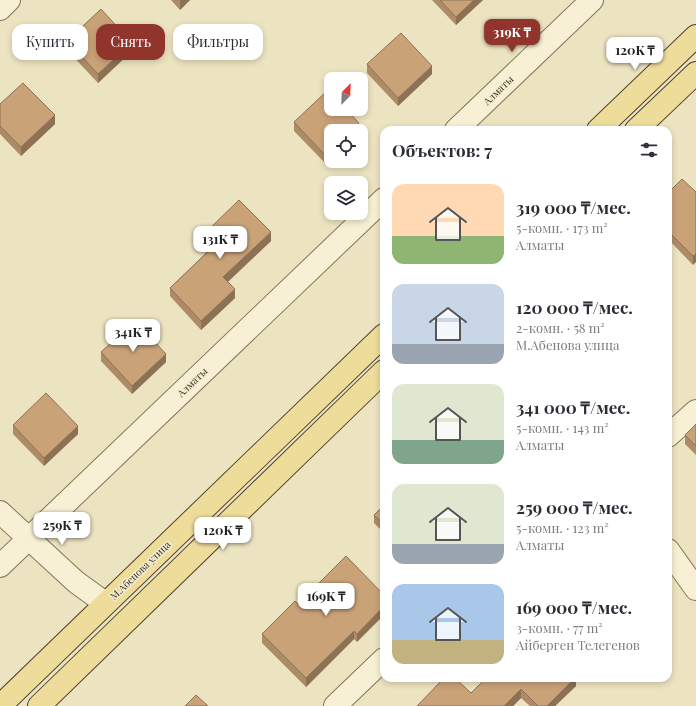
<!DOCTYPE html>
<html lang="ru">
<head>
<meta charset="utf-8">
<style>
	body { margin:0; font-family:"Playfair Display",serif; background:#f2f2f3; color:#2b2b33; height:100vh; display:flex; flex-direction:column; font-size:15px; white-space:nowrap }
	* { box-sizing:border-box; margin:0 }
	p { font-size:13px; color:#7c7c81 }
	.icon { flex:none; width:22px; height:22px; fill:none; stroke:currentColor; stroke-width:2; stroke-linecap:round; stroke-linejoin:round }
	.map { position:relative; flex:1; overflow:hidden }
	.side { position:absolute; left:380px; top:126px; width:292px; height:556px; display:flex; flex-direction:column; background:#fff; border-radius:12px; box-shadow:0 2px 6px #0003 }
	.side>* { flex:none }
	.guide { position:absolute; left:12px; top:24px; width:308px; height:36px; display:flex; gap:8px }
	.needle { width:26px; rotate:23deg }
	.controls { position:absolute; left:324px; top:72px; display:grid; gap:8px }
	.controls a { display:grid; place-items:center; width:44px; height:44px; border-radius:8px; background:#fff; box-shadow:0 2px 6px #0003; font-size:20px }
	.price { position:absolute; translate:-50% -34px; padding:0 9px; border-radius:8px; background:#fff; color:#222; font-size:13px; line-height:26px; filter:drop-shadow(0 1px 2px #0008) }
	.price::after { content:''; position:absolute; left:50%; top:24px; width:12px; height:9px; margin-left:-6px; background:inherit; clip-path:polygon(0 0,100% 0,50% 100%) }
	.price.active { background:#91352c; color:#fff }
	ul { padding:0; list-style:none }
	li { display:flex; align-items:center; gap:12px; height:100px; padding:0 12px }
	li span { display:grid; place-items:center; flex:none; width:112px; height:80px; border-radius:12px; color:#555 }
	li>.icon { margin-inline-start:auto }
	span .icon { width:48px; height:48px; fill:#fffc; stroke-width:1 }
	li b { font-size:17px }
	h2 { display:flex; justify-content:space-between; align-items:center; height:48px; padding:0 12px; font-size:17px }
	.pill { padding:0 14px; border-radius:12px; background:#fff; box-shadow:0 2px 6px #0003; font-size:14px; line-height:36px }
	.pill.active { background:#91352c; color:#fff }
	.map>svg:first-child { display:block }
</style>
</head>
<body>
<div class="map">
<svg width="696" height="706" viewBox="0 0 696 706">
	<rect width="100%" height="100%" fill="#ece3c1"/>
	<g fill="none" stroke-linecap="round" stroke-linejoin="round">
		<!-- minor casing -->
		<g stroke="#857559" stroke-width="24">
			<g id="minor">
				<polyline points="0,9 9,0"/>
				<polyline points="456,130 592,0"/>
				<polyline points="668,436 696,411"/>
				<polyline points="0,512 76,582 105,603"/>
				<polyline points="668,550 696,589"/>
				<polyline points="0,566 384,199"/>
				<polyline points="335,706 384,659"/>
			</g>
		</g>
		<!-- major casing -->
		<g stroke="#52422e" stroke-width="24">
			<g id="major">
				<polyline points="598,130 696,36"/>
				<polyline points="636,130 696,73"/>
				<polyline points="0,706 384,335"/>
				<polyline points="39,706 384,371"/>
			</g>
		</g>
		<!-- minor -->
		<use href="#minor" stroke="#f7f0d4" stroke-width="22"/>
		<!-- major -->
		<use href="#major" stroke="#eedc9a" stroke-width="22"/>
	</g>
	<!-- wall -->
	<g fill="#ad8b67">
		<polygon points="171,0 190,0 180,10"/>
		<polygon points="432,0 483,0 456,25"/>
		<polygon points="67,41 132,51 98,83 67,50"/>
		<polygon points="367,64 432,74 398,106 367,73"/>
		<polygon points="0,104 55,124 21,156 0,134"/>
		<polygon points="294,122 359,131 325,163 294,131"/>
		<polygon points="696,192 693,265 668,239 668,193"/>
		<polygon points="206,232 271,241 228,282 235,298 201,330 170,296 170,288 212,247 206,240"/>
		<polygon points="101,352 166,362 132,394 101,361"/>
		<polygon points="696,424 696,455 685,444 685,435"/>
		<polygon points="13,425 78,434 44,466 13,434"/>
		<polygon points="384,505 384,533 374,523 374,515"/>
		<polygon points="384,595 357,642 354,639 306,687 262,643 262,634 298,604"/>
		<polygon points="576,678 576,686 555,706 530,706 521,698 513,706 416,706 471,693"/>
	</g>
	<!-- shaded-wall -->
	<g fill="#8d7154">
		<polygon points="181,0 190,0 180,10 180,1"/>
		<polygon points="474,0 483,0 456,25 456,17"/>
		<polygon points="132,43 132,51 98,83 98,74"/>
		<polygon points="432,66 432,74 398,106 398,98"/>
		<polygon points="55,115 55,124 21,156 21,147"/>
		<polygon points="359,123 359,131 351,131"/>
		<polygon points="331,150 331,158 325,163 325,155"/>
		<polygon points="271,232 271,241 223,286 223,277"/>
		<polygon points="696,254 696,262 693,265 693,256"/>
		<polygon points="235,289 235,298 201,330 201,321"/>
		<polygon points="166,354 166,362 132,394 132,386"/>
		<polygon points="78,426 78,434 44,466 44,458"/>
		<polygon points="384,606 384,615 357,642 357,634"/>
		<polygon points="354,631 354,639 306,687 306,678"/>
		<polygon points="575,678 576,678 576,686 555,706 547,706"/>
		<polygon points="521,689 521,698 513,706 504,706"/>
	</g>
	<!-- building -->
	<g fill="#c9a278" stroke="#8d7154">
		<polygon points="440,0 474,0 456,17"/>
		<polygon points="101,9 132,43 98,74 67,41"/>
		<polygon points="401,33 432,66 398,98 367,64"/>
		<polygon points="23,83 55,115 21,147 0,126 0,104"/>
		<polygon points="328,90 331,93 331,109 346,109 359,123 351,131 331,131 331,150 325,155 294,122"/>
		<polygon points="682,179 696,192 696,254 693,256 668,231 668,193"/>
		<polygon points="239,200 271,232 223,277 235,289 201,321 170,288 217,243 206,232"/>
		<polygon points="135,321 166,354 132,386 101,352"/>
		<polygon points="46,393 78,426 44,458 13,425"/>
		<polygon points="696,424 696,446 685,435"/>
		<polygon points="384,505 384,524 374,515"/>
		<polygon points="346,556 384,595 384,606 357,634 354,631 306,678 262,634 295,601 298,604"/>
		<polygon points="444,678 455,678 471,693 486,678 575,678 547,706 538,706 521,689 504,706 417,706"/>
		<polygon points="196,695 208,706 185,706"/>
	</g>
	<g text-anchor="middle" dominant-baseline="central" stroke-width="3" stroke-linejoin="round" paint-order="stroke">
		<!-- street labels -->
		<g font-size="10" fill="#352b1d" stroke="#f4edd0">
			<text transform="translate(498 90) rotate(-44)">Алматы</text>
			<text transform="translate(192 382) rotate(-44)">Алматы</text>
			<text transform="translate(140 570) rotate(-44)">М.Абенова улица</text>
		</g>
	</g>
</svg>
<div class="controls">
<a><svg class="needle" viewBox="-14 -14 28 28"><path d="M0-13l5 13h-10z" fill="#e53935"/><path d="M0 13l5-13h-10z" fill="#7c7c81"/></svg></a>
<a><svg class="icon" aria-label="locate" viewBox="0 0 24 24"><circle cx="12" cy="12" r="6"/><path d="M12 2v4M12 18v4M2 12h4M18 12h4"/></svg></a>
<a><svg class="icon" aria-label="layers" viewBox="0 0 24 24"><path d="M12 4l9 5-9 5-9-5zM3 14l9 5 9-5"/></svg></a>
</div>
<b class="price active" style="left:512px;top:53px">319K ₸</b>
<b class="price" style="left:635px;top:71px">120K ₸</b>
<b class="price" style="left:220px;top:260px">131K ₸</b>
<b class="price" style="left:133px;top:353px">341K ₸</b>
<b class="price" style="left:62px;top:546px">259K ₸</b>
<b class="price" style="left:223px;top:551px">120K ₸</b>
<b class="price" style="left:326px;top:617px">169K ₸</b>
<div class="guide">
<a class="pill">Купить</a>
<a class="pill active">Снять</a>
<a class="pill">Фильтры</a>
</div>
<section class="side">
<h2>Объектов: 7<svg class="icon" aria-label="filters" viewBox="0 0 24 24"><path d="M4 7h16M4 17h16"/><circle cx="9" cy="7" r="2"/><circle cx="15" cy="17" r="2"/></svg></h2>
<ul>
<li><span style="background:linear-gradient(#ffd9b3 65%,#8fb573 0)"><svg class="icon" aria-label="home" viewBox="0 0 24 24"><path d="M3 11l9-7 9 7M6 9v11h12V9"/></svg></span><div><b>319 000 ₸/мес.</b><p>5-комн. · 173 m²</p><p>Алматы</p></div></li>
<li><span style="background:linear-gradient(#c9d6e8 75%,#9aa5b1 0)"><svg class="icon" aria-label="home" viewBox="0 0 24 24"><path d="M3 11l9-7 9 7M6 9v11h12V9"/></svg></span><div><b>120 000 ₸/мес.</b><p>2-комн. · 58 m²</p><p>М.Абенова улица</p></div></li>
<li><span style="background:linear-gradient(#dfe7d0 70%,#7fa58c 0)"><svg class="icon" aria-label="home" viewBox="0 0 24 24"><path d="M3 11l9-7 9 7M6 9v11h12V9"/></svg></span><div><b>341 000 ₸/мес.</b><p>5-комн. · 143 m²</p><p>Алматы</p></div></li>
<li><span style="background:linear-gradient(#dfe7d0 75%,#9aa5b1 0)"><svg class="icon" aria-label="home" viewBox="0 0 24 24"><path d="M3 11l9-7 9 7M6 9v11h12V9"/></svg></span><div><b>259 000 ₸/мес.</b><p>5-комн. · 123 m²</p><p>Алматы</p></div></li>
<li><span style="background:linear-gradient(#a9c7e8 70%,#c2b280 0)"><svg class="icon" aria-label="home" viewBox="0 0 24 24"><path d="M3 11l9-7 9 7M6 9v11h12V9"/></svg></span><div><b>169 000 ₸/мес.</b><p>3-комн. · 77 m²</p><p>Айберген Телегенов</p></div></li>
</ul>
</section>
</div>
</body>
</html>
